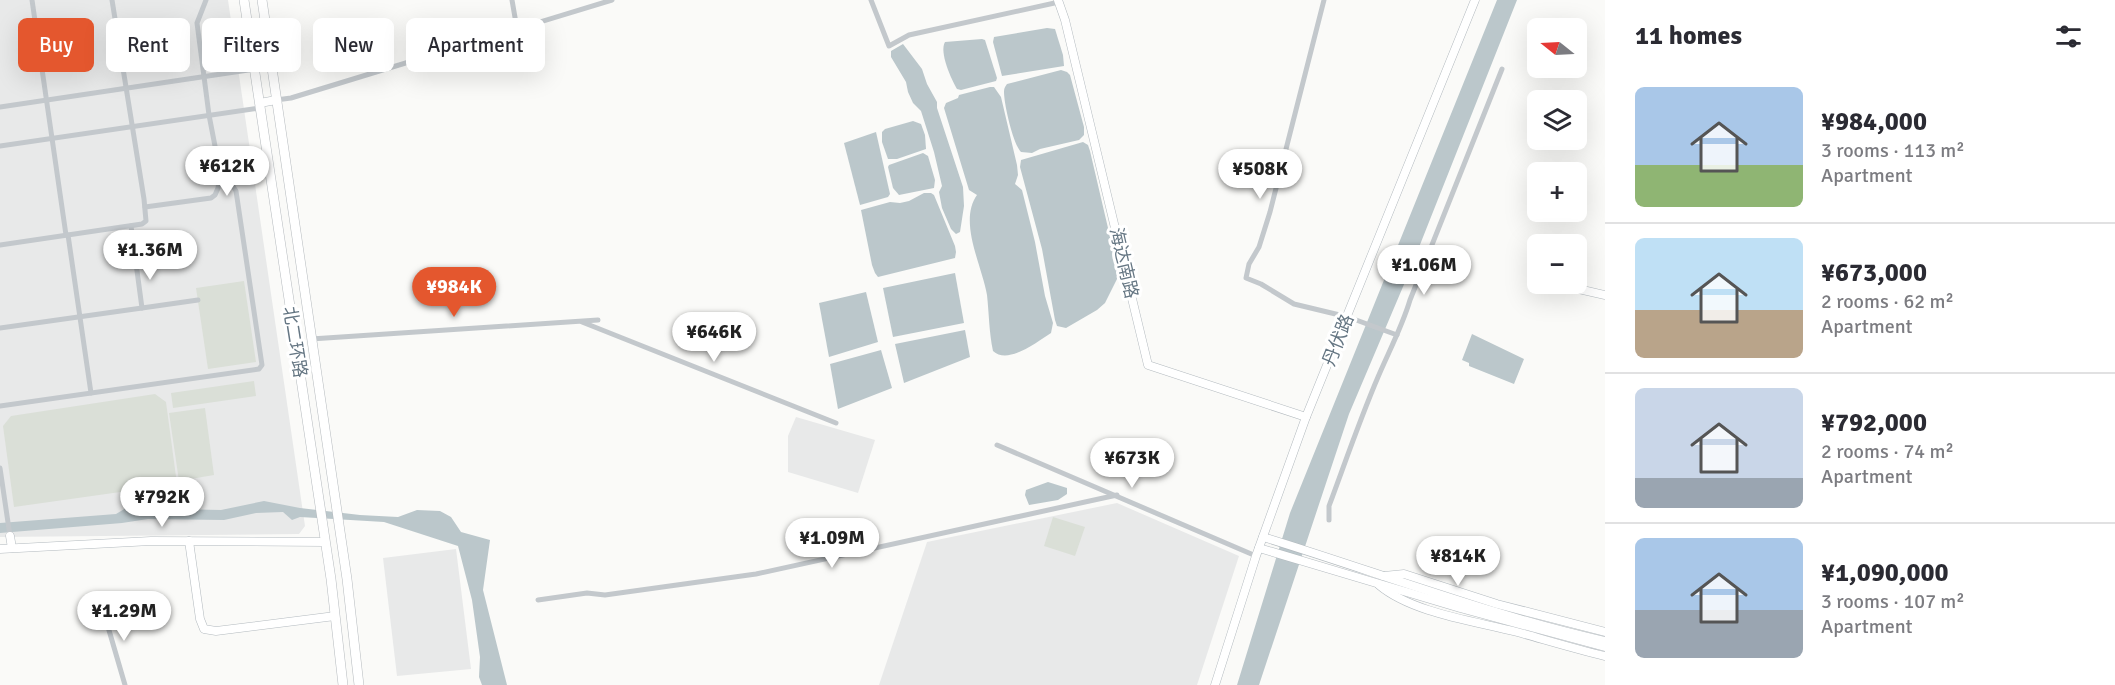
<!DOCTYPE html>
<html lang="en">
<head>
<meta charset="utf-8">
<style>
	body { margin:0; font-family:Signika,"Noto Sans SC",sans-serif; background:#f2f2f3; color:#2b2b33; height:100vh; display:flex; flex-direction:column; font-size:22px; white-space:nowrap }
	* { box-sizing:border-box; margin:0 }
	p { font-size:20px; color:#7c7c81 }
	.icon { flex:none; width:33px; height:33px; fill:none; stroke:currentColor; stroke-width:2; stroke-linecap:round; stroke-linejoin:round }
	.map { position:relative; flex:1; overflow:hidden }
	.sheet { display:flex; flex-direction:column; background:#fff; width:510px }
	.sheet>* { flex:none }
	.hud { position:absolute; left:18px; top:18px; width:570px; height:54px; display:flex; gap:12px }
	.needle { width:39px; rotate:288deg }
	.controls { position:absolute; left:1527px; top:18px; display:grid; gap:12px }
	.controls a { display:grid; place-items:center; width:60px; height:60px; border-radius:9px; background:#fff; box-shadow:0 6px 24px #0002; font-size:30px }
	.price { position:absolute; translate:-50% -51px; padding:0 14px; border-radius:21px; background:#fff; color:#222; font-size:20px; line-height:39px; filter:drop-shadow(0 2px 3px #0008) }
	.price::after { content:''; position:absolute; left:50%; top:36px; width:18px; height:14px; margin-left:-9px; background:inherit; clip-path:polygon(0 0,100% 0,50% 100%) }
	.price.current { background:#e4572e; color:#fff }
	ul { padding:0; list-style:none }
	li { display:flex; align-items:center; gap:18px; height:150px; padding:0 30px }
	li+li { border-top:2px solid #e1e1e2 }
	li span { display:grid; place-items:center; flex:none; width:168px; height:120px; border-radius:9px; color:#555 }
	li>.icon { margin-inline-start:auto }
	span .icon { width:72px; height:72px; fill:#fffc; stroke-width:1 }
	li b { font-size:26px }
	h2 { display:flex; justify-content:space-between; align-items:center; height:72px; padding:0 30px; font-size:26px }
	.pill { padding:0 21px; border-radius:9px; background:#fff; box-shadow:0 6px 24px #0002; font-size:21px; line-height:54px }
	.pill.current { background:#e4572e; color:#fff }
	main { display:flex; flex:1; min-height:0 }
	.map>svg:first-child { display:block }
</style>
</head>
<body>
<main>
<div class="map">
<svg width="1605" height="685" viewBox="0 0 1605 685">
	<rect width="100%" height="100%" fill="#fafaf8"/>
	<!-- built -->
	<g fill="#e8e9e9">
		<polygon points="0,0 228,0 305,526 299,534 0,537"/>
		<polygon points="796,417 875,440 858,493 788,472 788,436"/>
		<polygon points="1117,503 1239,556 1197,685 879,685 927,542"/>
		<polygon points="456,549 471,669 397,676 383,558"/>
	</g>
	<!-- green -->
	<g fill="#dadfd7">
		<polygon points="244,281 256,362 208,369 196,288"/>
		<polygon points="254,381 256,396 173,408 171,393"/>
		<polygon points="155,394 166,402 177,484 14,507 3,426 11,416"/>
		<polygon points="205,408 214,475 179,481 169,413"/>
		<polygon points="1053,517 1085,527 1075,556 1044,546"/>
	</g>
	<!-- water -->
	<g fill="#bbc7cb">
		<polygon points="1497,0 1517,0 1408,275 1349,414 1259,685 1237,685 1290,513"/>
		<polygon points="1047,28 1055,29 1063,55 1064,66 1002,76 993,42 994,37"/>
		<path d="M982,39L985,40L997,78L996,81L961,90L957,89C951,79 939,52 945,42Z"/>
		<polygon points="903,44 922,69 927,84 937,102 937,108 963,187 964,206 960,232 956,234 951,229 942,208 939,192 942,186 934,152 921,111 913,103 908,92 906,82 891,57 891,51"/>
		<path d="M1061,70L1067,72L1070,75L1084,127V135L1079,140L1040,149L1032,153L1021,152C1013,144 1004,104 1004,92C1004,88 1005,87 1007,84Z"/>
		<path d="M990,87H994L1001,97L1017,165L1018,175L1015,184L1022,190L1035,242L1045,296L1053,323L1051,333C1037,342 1008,365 993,351C989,332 989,313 987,295C982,265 958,222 977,195L969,190L944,108L946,103L958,98L959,95Z"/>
		<polygon points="913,121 921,124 925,135 926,149 897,159 888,159 882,142 882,132 885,129"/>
		<polygon points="876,132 890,194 888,197 860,205 844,143"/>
		<polygon points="1083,142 1088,145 1090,151 1119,275 1105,303 1097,310 1066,328 1057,326 1055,320 1042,249 1020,167 1021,160"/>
		<polygon points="923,153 928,156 935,180 934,188 899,195 893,188 888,167 889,165"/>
		<polygon points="924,193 931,193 934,195 955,246 956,252 955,258 878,277 875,273 872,265 861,210 890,202 900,203 909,201"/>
		<polygon points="955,273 964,323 893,337 883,288"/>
		<polygon points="866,292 878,342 829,357 819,303"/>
		<polygon points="965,330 970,357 904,383 895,344"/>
		<polygon points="1472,334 1524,359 1514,384 1469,366 1469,363 1462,360"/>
		<polygon points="881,350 892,388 838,409 830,364"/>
		<polygon points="1048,482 1067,488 1067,494 1058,500 1029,505 1025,495 1026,490"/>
		<polygon points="264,501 300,508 360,515 398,517 417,510 440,511 451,517 461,532 490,540 483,590 507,685 482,685 479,677 480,657 472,600 458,546 384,522 300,517 292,520 283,512 256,513 224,520 148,519 122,523 0,533 0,523 116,514 126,508 221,510"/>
	</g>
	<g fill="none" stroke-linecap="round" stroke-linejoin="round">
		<!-- secondary casing -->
		<g stroke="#b3babf" stroke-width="9">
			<g id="secondary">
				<polyline points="1058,0 1065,20 1148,365 1306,417"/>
				<polyline points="260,103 276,100"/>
				<polyline points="1561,285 1605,295"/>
				<polyline points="10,536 12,548"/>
				<path d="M1263,537C1377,572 1489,615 1605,641"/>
				<polyline points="189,541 200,619 204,629 216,631 335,616"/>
				<polyline points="1259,548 1460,608 1605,647"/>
				<polyline points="0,549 151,541 325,542"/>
				<polyline points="1384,576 1404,574 1497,604 1605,632"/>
				<path d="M1379,585C1412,613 1475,621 1517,632C1546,640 1575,649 1605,656"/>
				<polyline points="1215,685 1256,556 1306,417 1475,0"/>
			</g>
		</g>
		<!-- primary casing -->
		<g stroke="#b5babe" stroke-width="10">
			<g id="primary">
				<polyline points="244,0 331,579 343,685"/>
				<polyline points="262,0 347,579 359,685"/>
			</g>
		</g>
		<!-- street -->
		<g stroke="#c3c8cc" stroke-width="5">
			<polyline points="32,0 66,235"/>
			<polyline points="512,0 517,29"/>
			<polyline points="871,0 889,46 909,35 1059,2"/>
			<polyline points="1324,0 1270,212 1259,247 1249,264 1246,278 1261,284 1294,304 1348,317 1397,335"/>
			<polyline points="276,100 291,98 612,0"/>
			<polyline points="0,107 255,69"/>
			<polyline points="0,146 260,108"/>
			<polyline points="145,207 211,198 215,195 218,188 220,172 209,115 197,23 206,0"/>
			<polyline points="131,226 142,308 198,300"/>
			<polyline points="68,235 91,393"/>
			<polyline points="0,245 142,224 146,221 144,199 112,0"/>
			<polyline points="582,322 836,423"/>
			<polyline points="0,328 142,308"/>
			<polyline points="311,339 598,320"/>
			<polyline points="0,406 259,369 262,365 236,191 229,180 220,174"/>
			<polyline points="997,445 1256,556"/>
			<polyline points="0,468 10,536"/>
			<path d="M1329,520V506C1345,463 1360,419 1378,377C1389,351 1402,327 1410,300L1502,69"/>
			<polyline points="109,599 106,610 106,620 125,685"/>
			<polyline points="538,600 587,593 605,595 756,574 1117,495"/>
		</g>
		<!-- secondary -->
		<use href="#secondary" stroke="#fff" stroke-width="8"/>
		<!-- primary -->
		<use href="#primary" stroke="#fff" stroke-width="9"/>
	</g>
	<g text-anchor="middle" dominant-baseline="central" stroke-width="6" stroke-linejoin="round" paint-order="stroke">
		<!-- street labels -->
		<g font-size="18" fill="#657683" stroke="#fff">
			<text transform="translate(1124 263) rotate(77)">海达南路</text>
			<text transform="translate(1338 340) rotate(-68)">丹伏路</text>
			<text transform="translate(295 342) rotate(81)">北二环路</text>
		</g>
	</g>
</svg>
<div class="controls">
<a><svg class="needle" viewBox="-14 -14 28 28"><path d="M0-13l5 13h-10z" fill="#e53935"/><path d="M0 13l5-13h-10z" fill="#7c7c81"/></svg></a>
<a><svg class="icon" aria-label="layers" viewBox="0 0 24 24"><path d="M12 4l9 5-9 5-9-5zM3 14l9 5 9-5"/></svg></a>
<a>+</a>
<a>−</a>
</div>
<b class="price" style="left:227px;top:197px">¥612K</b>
<b class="price" style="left:1260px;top:200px">¥508K</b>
<b class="price" style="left:150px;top:281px">¥1.36M</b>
<b class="price" style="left:1424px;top:296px">¥1.06M</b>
<b class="price current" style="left:454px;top:318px">¥984K</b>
<b class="price" style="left:714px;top:363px">¥646K</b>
<b class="price" style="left:1132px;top:489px">¥673K</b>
<b class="price" style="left:162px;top:528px">¥792K</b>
<b class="price" style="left:832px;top:569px">¥1.09M</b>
<b class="price" style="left:1458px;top:587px">¥814K</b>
<b class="price" style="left:124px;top:642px">¥1.29M</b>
<div class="hud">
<a class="pill current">Buy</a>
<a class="pill">Rent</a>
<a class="pill">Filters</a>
<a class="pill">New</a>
<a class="pill">Apartment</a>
</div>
</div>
<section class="sheet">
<h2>11 homes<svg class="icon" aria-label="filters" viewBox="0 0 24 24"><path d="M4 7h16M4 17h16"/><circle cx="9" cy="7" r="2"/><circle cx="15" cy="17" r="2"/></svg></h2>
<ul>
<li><span style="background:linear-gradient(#a9c7e8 65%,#8fb573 0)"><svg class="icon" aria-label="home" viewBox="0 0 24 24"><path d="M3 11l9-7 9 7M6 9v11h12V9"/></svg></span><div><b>¥984,000</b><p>3 rooms · 113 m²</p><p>Apartment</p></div></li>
<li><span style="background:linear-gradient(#bfe0f5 60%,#b9a48a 0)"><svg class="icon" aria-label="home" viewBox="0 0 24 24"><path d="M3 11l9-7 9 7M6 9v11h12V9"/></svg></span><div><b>¥673,000</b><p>2 rooms · 62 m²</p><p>Apartment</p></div></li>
<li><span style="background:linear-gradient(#c9d6e8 75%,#9aa5b1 0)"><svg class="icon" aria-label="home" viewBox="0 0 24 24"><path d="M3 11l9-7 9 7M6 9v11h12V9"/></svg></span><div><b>¥792,000</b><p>2 rooms · 74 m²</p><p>Apartment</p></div></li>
<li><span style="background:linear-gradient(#a9c7e8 60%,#9aa5b1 0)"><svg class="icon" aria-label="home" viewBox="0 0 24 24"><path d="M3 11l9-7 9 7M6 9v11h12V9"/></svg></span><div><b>¥1,090,000</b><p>3 rooms · 107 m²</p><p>Apartment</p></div></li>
</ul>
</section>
</main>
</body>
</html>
